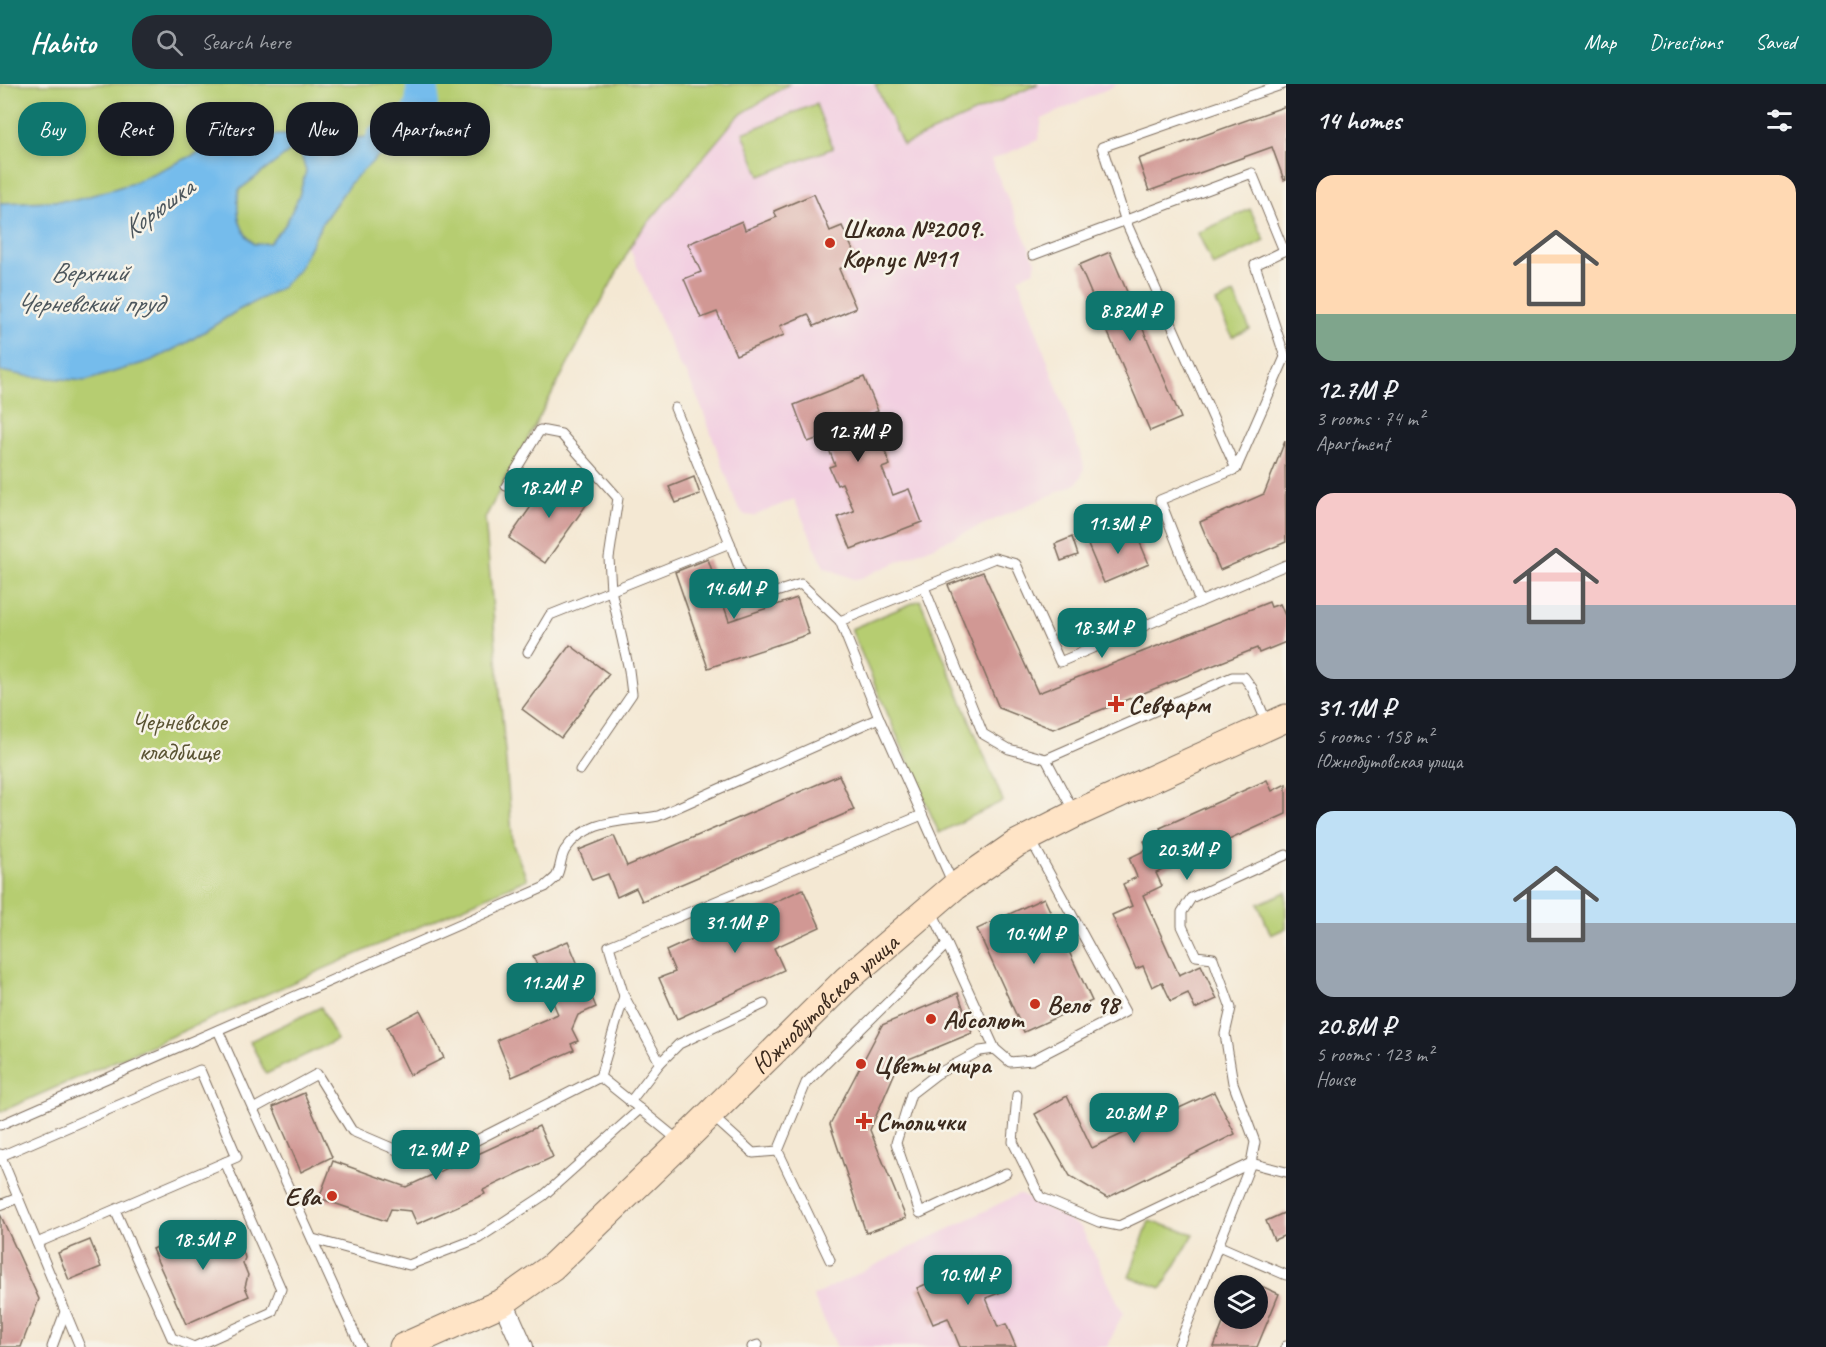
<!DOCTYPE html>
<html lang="en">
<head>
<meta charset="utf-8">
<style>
	body { margin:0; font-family:Caveat,sans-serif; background:#242831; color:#f1f3f6; height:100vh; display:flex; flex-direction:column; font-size:22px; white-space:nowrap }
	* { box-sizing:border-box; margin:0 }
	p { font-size:20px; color:#9ea1a6 }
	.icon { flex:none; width:33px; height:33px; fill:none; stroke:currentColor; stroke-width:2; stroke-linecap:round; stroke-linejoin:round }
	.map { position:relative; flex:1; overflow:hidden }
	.details { display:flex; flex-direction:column; background:#171b24; width:540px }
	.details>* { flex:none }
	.banner { position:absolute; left:18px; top:18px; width:570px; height:54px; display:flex; gap:12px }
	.controls { position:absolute; left:1214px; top:1191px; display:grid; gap:12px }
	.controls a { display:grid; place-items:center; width:54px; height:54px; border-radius:50%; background:#171b24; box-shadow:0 3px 9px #0003; font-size:30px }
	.price { position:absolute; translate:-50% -51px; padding:0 14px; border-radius:12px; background:#0f766e; color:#fff; font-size:20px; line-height:39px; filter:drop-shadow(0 2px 3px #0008) }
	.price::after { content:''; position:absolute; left:50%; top:36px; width:18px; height:14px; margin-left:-9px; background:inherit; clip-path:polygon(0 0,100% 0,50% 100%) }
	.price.active { background:#222; color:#fff }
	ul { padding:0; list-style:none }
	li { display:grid; align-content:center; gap:12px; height:318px; padding:0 30px }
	li span { display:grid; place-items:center; height:186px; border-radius:18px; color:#555 }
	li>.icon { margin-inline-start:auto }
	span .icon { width:108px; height:108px; fill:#fffc; stroke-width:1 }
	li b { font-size:26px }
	h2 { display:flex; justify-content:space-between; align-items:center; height:72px; padding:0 30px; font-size:26px }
	.tag { padding:0 21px; border-radius:24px; background:#171b24; box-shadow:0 3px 9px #0003; font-size:21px; line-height:54px }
	.tag.active { background:#0f766e; color:#fff }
	header { display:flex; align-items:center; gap:36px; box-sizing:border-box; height:84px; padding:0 30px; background:#0f766e; color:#fff }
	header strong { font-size:28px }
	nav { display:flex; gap:33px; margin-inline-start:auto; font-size:21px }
	.search { width:420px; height:54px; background:#242831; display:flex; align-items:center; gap:15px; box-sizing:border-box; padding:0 21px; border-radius:24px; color:#9ea1a6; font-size:22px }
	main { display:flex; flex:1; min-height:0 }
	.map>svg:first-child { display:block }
</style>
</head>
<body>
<header>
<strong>Habito</strong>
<div class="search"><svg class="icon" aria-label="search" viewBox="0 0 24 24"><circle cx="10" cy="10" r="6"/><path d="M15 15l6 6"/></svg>Search here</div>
<nav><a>Map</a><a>Directions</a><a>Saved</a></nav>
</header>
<main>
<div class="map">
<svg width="1286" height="1263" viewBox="0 0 1286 1263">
	<rect width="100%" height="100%" fill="#f7f3e8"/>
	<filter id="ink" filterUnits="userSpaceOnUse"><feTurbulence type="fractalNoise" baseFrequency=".0167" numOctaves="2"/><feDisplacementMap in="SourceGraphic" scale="12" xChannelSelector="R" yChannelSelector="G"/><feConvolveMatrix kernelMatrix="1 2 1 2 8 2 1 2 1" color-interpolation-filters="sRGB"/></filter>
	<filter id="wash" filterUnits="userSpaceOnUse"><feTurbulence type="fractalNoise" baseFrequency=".008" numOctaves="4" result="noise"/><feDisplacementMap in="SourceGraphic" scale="24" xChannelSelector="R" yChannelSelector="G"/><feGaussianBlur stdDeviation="1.35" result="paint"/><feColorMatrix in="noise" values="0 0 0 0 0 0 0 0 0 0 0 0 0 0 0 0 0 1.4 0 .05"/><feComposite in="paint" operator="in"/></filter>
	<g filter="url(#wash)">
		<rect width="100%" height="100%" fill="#f4e8d3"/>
		<!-- built -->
		<g fill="#f2cfe1">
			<polygon points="789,0 1118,0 1042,35 1038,56 991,76 1036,179 1034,187 1018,194 1083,377 1084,384 1081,393 1076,400 856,496 824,483 794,415 754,432 745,431 738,424 703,327 686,288 680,283 630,165 636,153 738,32"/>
			<polygon points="1019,1110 1081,1143 1123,1229 1107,1263 837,1263 813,1212"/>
		</g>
		<!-- green -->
		<g fill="#b6cd71" stroke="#787c48" stroke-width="1.5">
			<polygon points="0,0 789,0 738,32 636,153 485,434 513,761 527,795 0,1028"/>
			<polygon points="875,0 1038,0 903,61"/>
			<polygon points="816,20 833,64 760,92 743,49"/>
			<polygon points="1250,125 1265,157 1213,182 1198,149"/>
			<polygon points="1234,210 1250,245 1232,253 1216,218"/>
			<polygon points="920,516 1003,717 939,749 851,545"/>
			<polygon points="1286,808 1286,844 1271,851 1258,820"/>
			<polygon points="321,923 337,956 266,990 250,957"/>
			<polygon points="1149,1137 1194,1150 1162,1204 1129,1193"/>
		</g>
		<!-- water -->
		<path fill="#74bcec" stroke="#587385" stroke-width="1.5" fill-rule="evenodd" d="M412,32H418L420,38L384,67L351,98L323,138L298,186L281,204L237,227L188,258L153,276L85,297L26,292L0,287V119L76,116L130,100L218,60L246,54L278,51H307L349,55L382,51ZM293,65L300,67L306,87L299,112L285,141L269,159L254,160C238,146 236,125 239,106Z"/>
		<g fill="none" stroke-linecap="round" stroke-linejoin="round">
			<!-- river -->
			<path stroke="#74bcec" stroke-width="33" d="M382,56C409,42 426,33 422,0"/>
		</g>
		<g id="blocks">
			<!-- building -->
			<g fill="#d19894">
				<polygon points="1286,22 1286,95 1284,96 1272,63 1149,107 1138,75"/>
				<polygon points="814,110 830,147 842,142 858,177 839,185 856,224 814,242 808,230 780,242 784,251 736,271 717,228 701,234 684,195 701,188 688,160 742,137 745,146 777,133 774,127"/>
				<polygon points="1110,168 1181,334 1150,347 1079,181"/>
				<polygon points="864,293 878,327 862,334 874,363 882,359 890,381 882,384 893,411 909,405 922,438 851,465 838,433 854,427 842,399 837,401 829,383 835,381 824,352 808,358 794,321"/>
				<polygon points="1285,357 1286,458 1220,486 1200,438 1264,410"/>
				<polygon points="553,391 589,417 545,479 509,454"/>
				<polygon points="694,393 700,410 676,419 669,403"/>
				<polygon points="1133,442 1149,480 1104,499 1088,461"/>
				<polygon points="1072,453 1078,471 1061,477 1055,460"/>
				<polygon points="708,475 729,537 797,514 809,550 708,584 675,488"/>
				<polygon points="983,488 1038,609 1269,518 1271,523 1280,520 1286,534 1286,558 1259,569 1257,564 1053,645 999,624 948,501"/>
				<polygon points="570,561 609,590 561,654 522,625"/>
				<polygon points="839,691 854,726 642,817 636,804 617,813 608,790 592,796 579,766 614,752 627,782"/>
				<polygon points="1267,696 1272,707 1286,700 1286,730 1156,789 1162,802 1143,811 1179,891 1201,881 1217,915 1195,925 1188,909 1171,917 1162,898 1152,903 1143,882 1136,885 1112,831 1132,822 1123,800 1137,793 1129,774 1148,765 1144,757 1162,749 1160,744"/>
				<polygon points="803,805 820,843 774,864 784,886 677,935 659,894 675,888 666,867"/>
				<polygon points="1044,814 1092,917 1024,948 977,845"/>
				<polygon points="568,857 596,923 578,931 572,945 578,957 571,960 574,966 512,993 497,956 558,930 533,872"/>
				<polygon points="958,909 972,949 899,979 870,1046 906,1134 866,1149 830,1040 882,941"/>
				<polygon points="420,926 444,974 410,991 387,943"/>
				<polygon points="1214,1008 1235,1050 1107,1114 1070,1092 1035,1030 1067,1012 1092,1064"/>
				<polygon points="304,1009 332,1073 301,1088 273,1023"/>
				<polygon points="539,1042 553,1073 483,1106 485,1110 417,1140 411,1127 391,1125 386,1137 319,1114 333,1077 406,1103"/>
				<polygon points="1286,1128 1286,1151 1274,1156 1266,1137"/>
				<polygon points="0,1130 39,1215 21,1263 0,1263"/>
				<polygon points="216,1137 220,1147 230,1152 235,1163 241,1165 244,1170 245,1174 243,1179 248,1191 245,1203 249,1212 186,1240 152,1165"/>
				<polygon points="90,1156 101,1183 69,1196 58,1169"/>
				<polygon points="987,1174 1001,1208 986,1214 998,1243 1006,1240 1016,1263 960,1263 948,1234 933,1240 917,1204"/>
				<polygon points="1257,1200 1279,1210 1257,1263 1214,1263 1225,1234 1257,1234"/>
			</g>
		</g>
	</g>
	<g filter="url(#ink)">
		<use href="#blocks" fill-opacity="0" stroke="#7c6c5d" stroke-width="1.5"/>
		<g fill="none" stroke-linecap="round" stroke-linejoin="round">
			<!-- lane casing -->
			<g stroke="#7c6c5d" stroke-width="11">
				<g id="lane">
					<polyline points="1033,171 1252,89 1284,167"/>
					<polyline points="675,324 730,459"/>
					<polyline points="1236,385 1126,138 1102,63 1284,0"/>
					<polyline points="506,402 540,346 561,350 618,414 609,474 611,506 629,586 632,610 580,686"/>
					<polyline points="924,503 983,650 1009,665 1046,675"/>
					<polyline points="1200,518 1160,416 1236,385 1285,273 1255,181 1286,166"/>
					<polyline points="528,568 550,531 730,459 751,516 801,500 840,537"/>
					<polyline points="879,634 840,537 995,474 1016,480 1060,578 1286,481"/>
					<polyline points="1074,728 1046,675 1232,593 1244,593 1252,604 1267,639"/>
					<polyline points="931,825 995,965 1010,978 1032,976 1125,928 1031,756"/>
					<polyline points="624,912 660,979 630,1018"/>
					<polyline points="218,946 253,1025"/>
					<polyline points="995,965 980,967 937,990 911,1010 896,1059 920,1129 1006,1089"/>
					<polyline points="660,979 679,960 764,920"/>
					<polyline points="600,993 624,912 609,862 922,731"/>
					<polyline points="1017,1011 1013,1058 1040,1113 1099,1138 1119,1142 1251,1079 1255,1058 1233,999 1225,950 1231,924 1213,874 1196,872 1182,842 1182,828 1191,814 1286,771"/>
					<polyline points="712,1032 753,1069 778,1067"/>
					<path d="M0,1041L545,803C548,800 553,796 556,793C561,785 560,774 565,766C586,734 626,738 658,732L879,634L953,800"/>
					<polyline points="0,1070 80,1263"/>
					<polyline points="1,1072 200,986 237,1073 37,1159"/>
					<polyline points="0,1121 18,1114"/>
					<polyline points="115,1126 172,1254 194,1263 272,1228 281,1205 225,1078"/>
					<polyline points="313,1155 409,1181 479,1154 543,1112 640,1025 678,1056"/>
					<polyline points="1219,1162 1286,1191"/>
					<polyline points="830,1176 778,1067 806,999 947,860"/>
					<polyline points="52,1263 65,1228"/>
					<polyline points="361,1263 253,1025 317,990 352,1047 413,1073 473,1058 600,993 640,1025"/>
					<polyline points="752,1263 758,1261"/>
					<polyline points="1178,1263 1251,1079 1286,1088"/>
					<polyline points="1286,1263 1286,1262"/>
				</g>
			</g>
			<!-- street casing -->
			<g stroke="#7c6c5d" stroke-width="22">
				<polyline id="street" points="503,1218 523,1263"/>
			</g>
			<!-- secondary casing -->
			<g stroke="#7c6c5d" stroke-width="29">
				<g id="secondary">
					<path id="s1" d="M403,1263L503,1218L552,1183L681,1059L846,896L954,803L1016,760L1075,730L1286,634"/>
				</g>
			</g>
			<!-- lane -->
			<use href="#lane" stroke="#fff" stroke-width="9"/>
			<!-- street -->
			<use href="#street" stroke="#fff" stroke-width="20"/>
			<!-- secondary -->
			<use href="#secondary" stroke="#ffe4c6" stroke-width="27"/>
		</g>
	</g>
	<!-- markers -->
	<g fill="#c8321e" stroke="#f7f3e8" stroke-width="2">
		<circle cx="830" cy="159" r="6"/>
		<path d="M1113 611h6v6h6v6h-6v6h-6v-6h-6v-6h6z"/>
		<circle cx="1035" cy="920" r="6"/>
		<circle cx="931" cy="935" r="6"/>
		<circle cx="861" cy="980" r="6"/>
		<path d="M861 1028h6v6h6v6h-6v6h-6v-6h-6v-6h6z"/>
		<circle cx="332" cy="1112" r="6"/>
	</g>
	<g text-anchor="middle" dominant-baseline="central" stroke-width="5" stroke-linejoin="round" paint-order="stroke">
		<!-- poi labels -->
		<g font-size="26" font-weight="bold" fill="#3b2a1e" stroke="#f7f3e8" text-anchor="start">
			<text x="842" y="144">Школа №2009.<tspan x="842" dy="30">Корпус №11</tspan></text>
			<text x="1128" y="620">Севфарм</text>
			<text x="1047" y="920">Вело 98</text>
			<text x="943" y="935">Абсолют</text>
			<text x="873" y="980">Цветы мира</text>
			<text x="876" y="1037">Столички</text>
			<text x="320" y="1112" text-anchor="end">Ева</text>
		</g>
		<!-- park labels -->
		<g font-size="26" fill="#5a5333" stroke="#f7f3e8">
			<text x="179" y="637">Черневское<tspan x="179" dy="30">кладбище</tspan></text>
		</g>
		<!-- street labels -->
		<g font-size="26" fill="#3b2a1e" stroke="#f7f3e8">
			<text stroke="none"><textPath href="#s1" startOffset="549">Южнобутовская улица</textPath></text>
		</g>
		<!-- water labels -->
		<g font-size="27" font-style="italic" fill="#4c565c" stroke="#f7f3e8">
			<text transform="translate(158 124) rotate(-36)">Корюшка</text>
			<text x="89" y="188">Верхний<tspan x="89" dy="31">Черневский пруд</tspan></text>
		</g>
	</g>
</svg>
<div class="controls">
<a><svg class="icon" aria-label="layers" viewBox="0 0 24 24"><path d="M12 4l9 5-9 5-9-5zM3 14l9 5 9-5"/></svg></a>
</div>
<b class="price" style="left:1130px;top:258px">8.82M ₽</b>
<b class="price active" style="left:858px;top:379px">12.7M ₽</b>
<b class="price" style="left:549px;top:435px">18.2M ₽</b>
<b class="price" style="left:1118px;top:471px">11.3M ₽</b>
<b class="price" style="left:734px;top:536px">14.6M ₽</b>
<b class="price" style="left:1102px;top:575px">18.3M ₽</b>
<b class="price" style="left:1187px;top:797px">20.3M ₽</b>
<b class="price" style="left:735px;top:870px">31.1M ₽</b>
<b class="price" style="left:1034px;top:881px">10.4M ₽</b>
<b class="price" style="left:551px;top:930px">11.2M ₽</b>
<b class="price" style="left:1134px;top:1060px">20.8M ₽</b>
<b class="price" style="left:436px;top:1097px">12.9M ₽</b>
<b class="price" style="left:203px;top:1187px">18.5M ₽</b>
<b class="price" style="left:968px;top:1222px">10.9M ₽</b>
<div class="banner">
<a class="tag active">Buy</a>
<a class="tag">Rent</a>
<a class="tag">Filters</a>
<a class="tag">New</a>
<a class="tag">Apartment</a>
</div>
</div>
<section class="details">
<h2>14 homes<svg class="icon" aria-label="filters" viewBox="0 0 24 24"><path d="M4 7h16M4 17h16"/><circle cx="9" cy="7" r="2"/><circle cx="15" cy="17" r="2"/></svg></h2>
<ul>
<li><span style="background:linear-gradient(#ffd9b3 75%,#7fa58c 0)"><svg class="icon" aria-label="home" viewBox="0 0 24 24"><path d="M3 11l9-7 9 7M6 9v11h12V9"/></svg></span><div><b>12.7M ₽</b><p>3 rooms · 74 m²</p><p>Apartment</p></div></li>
<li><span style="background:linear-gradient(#f6c9c9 60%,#9aa5b1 0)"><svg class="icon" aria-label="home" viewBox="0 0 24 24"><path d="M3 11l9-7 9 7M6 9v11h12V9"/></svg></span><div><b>31.1M ₽</b><p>5 rooms · 158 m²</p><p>Южнобутовская улица</p></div></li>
<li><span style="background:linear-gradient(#bfe0f5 60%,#9aa5b1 0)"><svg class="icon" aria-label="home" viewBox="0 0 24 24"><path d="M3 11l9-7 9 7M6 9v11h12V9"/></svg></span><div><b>20.8M ₽</b><p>5 rooms · 123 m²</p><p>House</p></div></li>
</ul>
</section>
</main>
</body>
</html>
